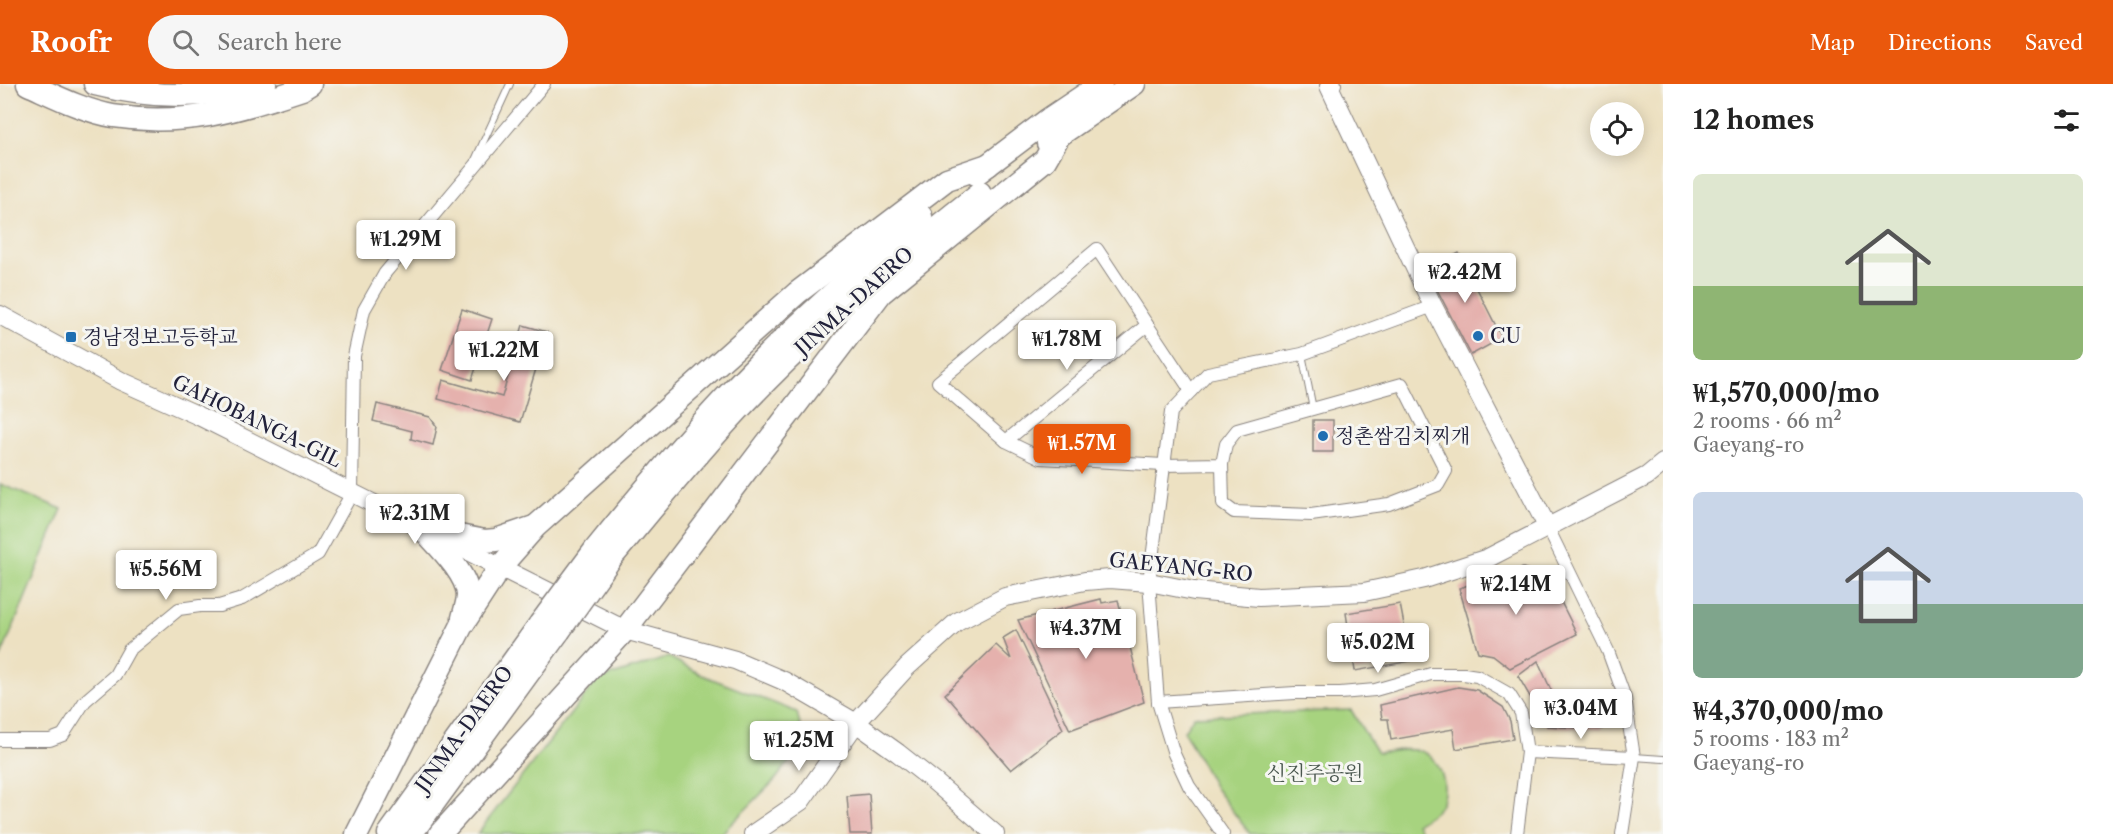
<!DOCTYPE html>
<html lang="en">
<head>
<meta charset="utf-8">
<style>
	body { margin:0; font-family:"Libre Caslon Text","Noto Serif KR",serif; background:#f6f6f6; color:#222; height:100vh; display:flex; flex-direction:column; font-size:22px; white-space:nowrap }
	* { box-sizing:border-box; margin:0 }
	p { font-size:20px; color:#767676 }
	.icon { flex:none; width:33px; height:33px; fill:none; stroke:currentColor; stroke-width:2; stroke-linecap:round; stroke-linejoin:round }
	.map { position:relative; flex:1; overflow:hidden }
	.drawer { display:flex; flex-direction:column; background:#fff; width:450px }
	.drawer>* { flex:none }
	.fabs { position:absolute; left:1590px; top:18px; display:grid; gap:12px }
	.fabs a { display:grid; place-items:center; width:54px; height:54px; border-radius:50%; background:#fff; box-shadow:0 3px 15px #0003; font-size:30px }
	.price { position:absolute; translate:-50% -51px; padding:0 14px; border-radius:6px; background:#fff; color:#222; font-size:20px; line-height:39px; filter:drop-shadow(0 2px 3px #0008) }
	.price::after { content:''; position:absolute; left:50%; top:36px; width:18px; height:14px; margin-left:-9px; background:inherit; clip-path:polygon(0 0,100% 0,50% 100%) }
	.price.current { background:#ea580c; color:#fff }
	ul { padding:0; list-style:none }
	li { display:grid; align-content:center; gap:12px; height:318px; padding:0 30px }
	li span { display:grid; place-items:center; height:186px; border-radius:9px; color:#555 }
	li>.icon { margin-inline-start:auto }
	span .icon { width:108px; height:108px; fill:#fffc; stroke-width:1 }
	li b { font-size:26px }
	h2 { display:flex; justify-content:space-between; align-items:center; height:72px; padding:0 30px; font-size:26px }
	header { display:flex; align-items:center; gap:36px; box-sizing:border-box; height:84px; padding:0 30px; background:#ea580c; color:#fff }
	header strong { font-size:28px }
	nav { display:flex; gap:33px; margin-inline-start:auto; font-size:21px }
	.search { width:420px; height:54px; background:#f6f6f6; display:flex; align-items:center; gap:15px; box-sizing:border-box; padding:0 21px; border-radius:33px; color:#767676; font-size:22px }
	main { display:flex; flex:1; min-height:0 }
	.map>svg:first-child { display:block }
</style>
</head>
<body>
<header>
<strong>Roofr</strong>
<div class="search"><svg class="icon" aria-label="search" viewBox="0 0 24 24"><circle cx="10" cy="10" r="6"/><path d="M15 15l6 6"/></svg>Search here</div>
<nav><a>Map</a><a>Directions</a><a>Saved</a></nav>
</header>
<main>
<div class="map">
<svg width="1663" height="750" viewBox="0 0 1663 750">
	<rect width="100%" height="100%" fill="#f6f6f2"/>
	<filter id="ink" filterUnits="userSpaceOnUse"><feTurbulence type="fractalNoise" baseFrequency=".0167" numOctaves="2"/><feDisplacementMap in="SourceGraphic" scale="12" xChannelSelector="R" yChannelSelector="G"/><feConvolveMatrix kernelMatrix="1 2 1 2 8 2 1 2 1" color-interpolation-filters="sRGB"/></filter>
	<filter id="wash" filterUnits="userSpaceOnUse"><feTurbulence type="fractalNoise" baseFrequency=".008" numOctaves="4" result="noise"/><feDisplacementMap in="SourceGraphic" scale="24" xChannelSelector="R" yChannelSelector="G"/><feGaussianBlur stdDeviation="1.35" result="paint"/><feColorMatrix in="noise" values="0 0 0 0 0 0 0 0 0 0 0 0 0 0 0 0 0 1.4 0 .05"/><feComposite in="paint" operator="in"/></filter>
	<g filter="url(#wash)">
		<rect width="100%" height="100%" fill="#ede1c2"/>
		<!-- green -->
		<g fill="#a7d37f" stroke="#647a5d" stroke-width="1.5">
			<polygon points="0,400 62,425 0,575"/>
			<polygon points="669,573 702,591 797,628 804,659 775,696 721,750 477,750 597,596"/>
			<path d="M1351,626L1377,669C1390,668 1407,663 1420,667C1441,673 1451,705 1439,723C1434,730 1423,735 1416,740L1423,750H1250L1215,704L1184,647L1194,632Z"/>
		</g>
		<g id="blocks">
			<!-- building -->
			<g fill="#e5b1ad">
				<polygon points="1459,169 1502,254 1471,271 1427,186"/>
				<polygon points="462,225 492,235 472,296 442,286"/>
				<polygon points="523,241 547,248 520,338 438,315 443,296 502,313"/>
				<polygon points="377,320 430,333 437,343 433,361 411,355 412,347 373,337"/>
				<rect x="1313" y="336" width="20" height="32"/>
				<polygon points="1523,484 1548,492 1577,550 1510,584 1493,571 1478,568 1459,504"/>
				<polygon points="1101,515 1102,519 1118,516 1144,618 1070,646 1018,536"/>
				<polygon points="1400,520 1411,577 1355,587 1346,529"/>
				<polygon points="1016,546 1063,645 1011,686 945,610 996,561 1011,575 1003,554"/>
				<polygon points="1538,577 1559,624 1600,623 1602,645 1547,642 1518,592"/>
				<polygon points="1458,603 1477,606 1503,623 1510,637 1513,655 1456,665 1453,645 1391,656 1388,635 1382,635 1380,621"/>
				<polygon points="869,710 872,750 850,750 847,712"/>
			</g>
		</g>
	</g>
	<g filter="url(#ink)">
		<use href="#blocks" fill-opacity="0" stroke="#88827e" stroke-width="1.5"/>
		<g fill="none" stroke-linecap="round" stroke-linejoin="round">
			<!-- lane casing -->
			<g stroke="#88827e" stroke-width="8">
				<g id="lane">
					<polyline points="475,76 510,0"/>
					<polyline points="1302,270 1313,325"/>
					<polyline points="1634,673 1663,675"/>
				</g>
			</g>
			<!-- street casing -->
			<g stroke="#88827e" stroke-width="14">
				<g id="street">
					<polyline points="1191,307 1097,165 938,298 1006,357 1041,374 1163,381 1222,380 1226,360 1237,346 1402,300 1446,387 1438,401 1389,420 1311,431 1234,428 1223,420 1222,380"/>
					<polyline points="1006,357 1147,241"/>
					<polyline points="1548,444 1608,567 1625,614 1634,673 1622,750"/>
					<polyline points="1158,618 1295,609 1340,609 1375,606 1431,590 1464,590 1477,592 1509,610 1521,629 1527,668 1517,750"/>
					<polyline points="0,656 50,656 63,651 85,617 115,591 129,566 179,525 200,522 219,522 242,515 318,470 352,409 354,272 364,226 385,189 544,0"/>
					<polyline points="1527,668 1634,673"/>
					<polyline points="1223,750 1189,702 1174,670 1158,618 1149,498 1171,328 1208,289 1302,270 1433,222"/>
				</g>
			</g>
			<!-- secondary casing -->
			<g stroke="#88827e" stroke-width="20">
				<g id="secondary">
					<polyline points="1332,0 1329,2 1433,222 1548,444"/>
					<polyline points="0,231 121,297 199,332 625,546 735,576 784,597 856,639 898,669 936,699 995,750"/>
					<polyline points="753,750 801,717 856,639 907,583 957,538 1005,513 1085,497 1110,495 1149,498 1194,507 1259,513 1364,508 1424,495 1488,474 1647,392 1663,379"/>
				</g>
			</g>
			<!-- highway casing -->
			<g stroke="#88827e" stroke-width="25">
				<g id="highway">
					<path d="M28,0C55,12 84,27 113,32C183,43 236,27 302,5L310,0"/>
					<path d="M95,0C153,15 208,15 265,0"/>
					<polyline points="1048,59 1134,0"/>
					<polyline points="976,90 1049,35 1101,0"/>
					<path d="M595,466C637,414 680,362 726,313C787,248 854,190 921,132"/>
					<path d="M611,474C653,424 694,373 739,325C813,247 895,175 980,109"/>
					<path d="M463,534C465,526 468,518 468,511C467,489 437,461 423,445L485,457L496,456L534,443"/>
					<polyline points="357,750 461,543 500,483 535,443 797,209 947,95 988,81"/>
					<polyline points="389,750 540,540"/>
					<polyline points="411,750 559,547"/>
					<polyline points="440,750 625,546 881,209 1045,76 1060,50"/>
				</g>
			</g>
			<!-- lane -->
			<use href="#lane" stroke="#fff" stroke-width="6"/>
			<!-- street -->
			<use href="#street" stroke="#fff" stroke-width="12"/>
			<!-- secondary -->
			<use href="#secondary" stroke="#fff" stroke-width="18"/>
			<!-- highway -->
			<use href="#highway" stroke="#fff" stroke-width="22"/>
			<!-- highway-bridge casing -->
			<g stroke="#88827e" stroke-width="25" stroke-linecap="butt">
				<g id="highway-bridge">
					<polyline points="540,540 595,466"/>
					<polyline points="559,547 611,474"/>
				</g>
			</g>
			<!-- highway-bridge -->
			<use href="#highway-bridge" stroke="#fff" stroke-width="22"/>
		</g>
	</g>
	<!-- markers -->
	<g fill="#1f6fb2" stroke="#f6f6f2" stroke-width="2">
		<circle cx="1478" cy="252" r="6"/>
		<rect x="65" y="247" width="12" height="12" rx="3"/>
		<circle cx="1323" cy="352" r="6"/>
	</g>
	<g text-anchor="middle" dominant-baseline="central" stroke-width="6" stroke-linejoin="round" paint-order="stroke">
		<!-- street labels -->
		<g font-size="20" fill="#22223b" stroke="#f6f6f2">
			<text transform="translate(854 217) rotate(-42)">JINMA-DAERO</text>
			<text transform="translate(257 337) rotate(26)">GAHOBANGA-GIL</text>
			<text transform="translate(1181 483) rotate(6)">GAEYANG-RO</text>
			<text transform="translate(464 645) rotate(-54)">JINMA-DAERO</text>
		</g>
		<!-- poi labels -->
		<g font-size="20" fill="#22223b" stroke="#f6f6f2" text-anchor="start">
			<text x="1490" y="252">CU</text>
			<text x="83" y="253">경남정보고등학교</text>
			<text x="1335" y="352">정촌쌈김치찌개</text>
		</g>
		<!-- park labels -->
		<g font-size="20" fill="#4a574f" stroke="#f6f6f2">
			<text x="1315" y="689">신진주공원</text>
		</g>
	</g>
</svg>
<div class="fabs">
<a><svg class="icon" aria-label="locate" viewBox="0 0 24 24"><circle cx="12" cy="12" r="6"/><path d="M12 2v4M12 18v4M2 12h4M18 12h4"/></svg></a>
</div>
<b class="price" style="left:406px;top:187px">₩1.29M</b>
<b class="price" style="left:1465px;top:220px">₩2.42M</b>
<b class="price" style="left:1067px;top:287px">₩1.78M</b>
<b class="price" style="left:504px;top:298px">₩1.22M</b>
<b class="price current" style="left:1082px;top:391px">₩1.57M</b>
<b class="price" style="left:415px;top:461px">₩2.31M</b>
<b class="price" style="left:166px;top:517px">₩5.56M</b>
<b class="price" style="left:1516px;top:532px">₩2.14M</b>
<b class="price" style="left:1086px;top:576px">₩4.37M</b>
<b class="price" style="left:1378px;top:590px">₩5.02M</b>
<b class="price" style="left:1581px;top:656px">₩3.04M</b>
<b class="price" style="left:799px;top:688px">₩1.25M</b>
</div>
<section class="drawer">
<h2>12 homes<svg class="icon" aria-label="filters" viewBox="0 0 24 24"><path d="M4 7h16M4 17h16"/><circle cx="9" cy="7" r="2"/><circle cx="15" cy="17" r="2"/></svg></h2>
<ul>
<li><span style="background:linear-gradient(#dfe7d0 60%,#8fb573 0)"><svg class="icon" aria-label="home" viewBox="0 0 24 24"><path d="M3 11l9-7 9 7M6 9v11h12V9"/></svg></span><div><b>₩1,570,000/mo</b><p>2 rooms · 66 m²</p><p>Gaeyang-ro</p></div></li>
<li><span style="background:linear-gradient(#c9d6e8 60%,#7fa58c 0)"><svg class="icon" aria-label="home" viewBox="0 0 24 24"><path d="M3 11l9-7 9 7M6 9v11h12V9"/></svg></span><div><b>₩4,370,000/mo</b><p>5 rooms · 183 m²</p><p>Gaeyang-ro</p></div></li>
</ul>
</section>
</main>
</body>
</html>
